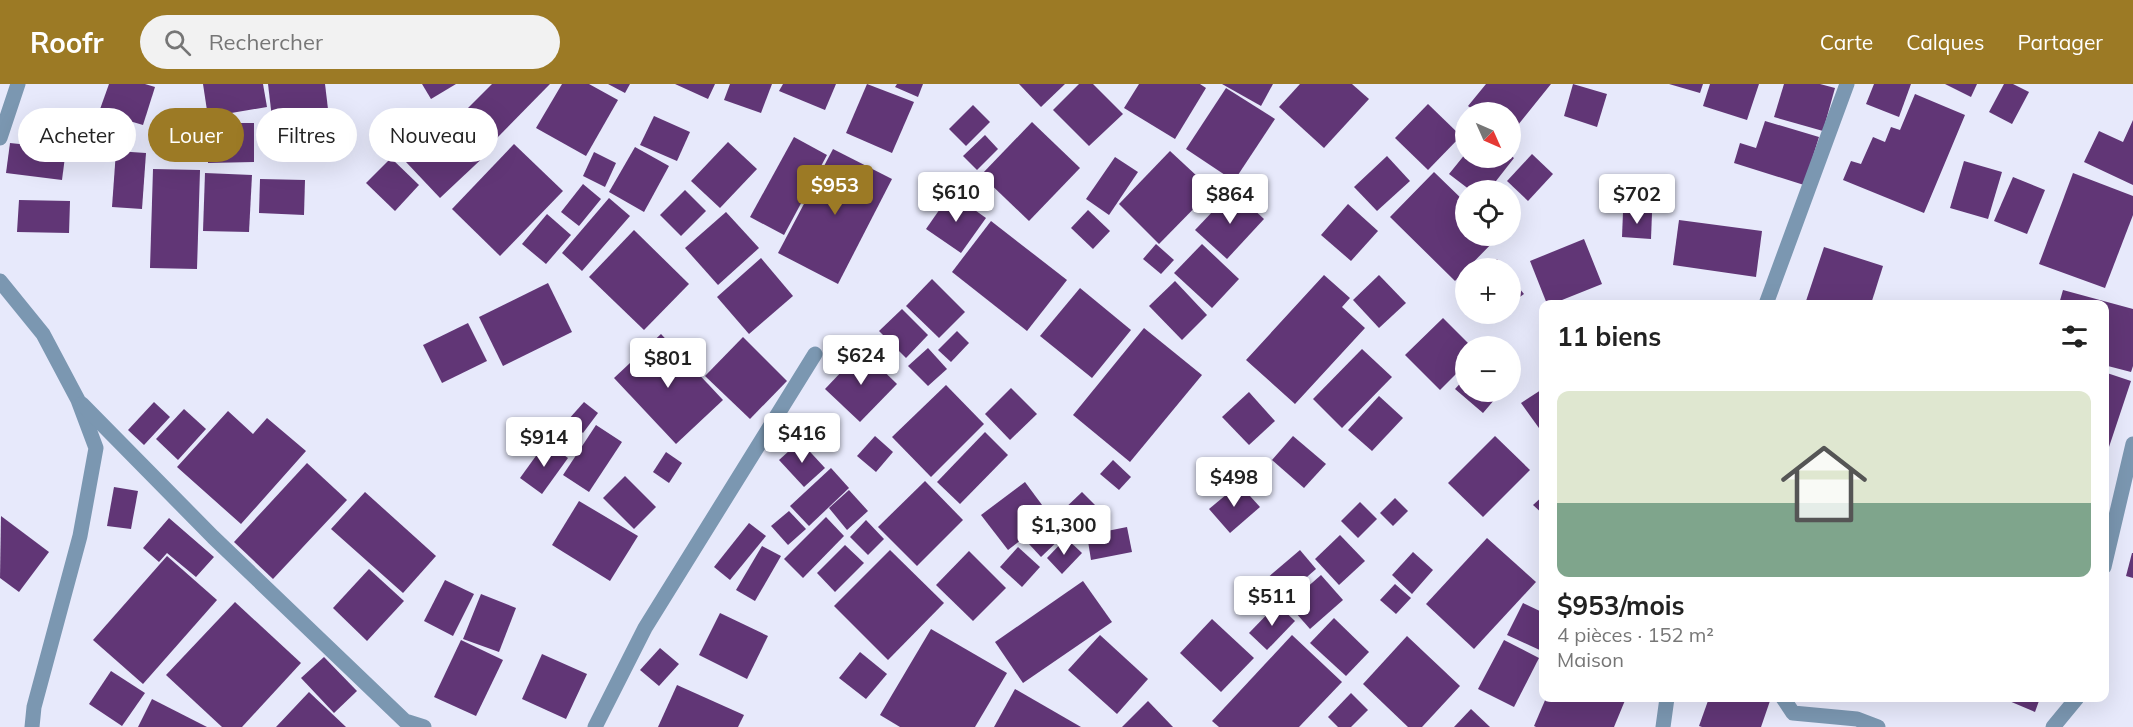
<!DOCTYPE html>
<html lang="fr">
<head>
<meta charset="utf-8">
<style>
	body { margin:0; font-family:Mulish,sans-serif; background:#f2f2f2; color:#222; height:100vh; display:flex; flex-direction:column; font-size:22px; white-space:nowrap }
	* { box-sizing:border-box; margin:0 }
	p { font-size:20px; color:#767676 }
	.icon { flex:none; width:33px; height:33px; fill:none; stroke:currentColor; stroke-width:2; stroke-linecap:round; stroke-linejoin:round }
	.map { position:relative; flex:1; overflow:hidden }
	.panel { position:absolute; left:1539px; top:216px; width:570px; height:402px; display:flex; flex-direction:column; background:#fff; border-radius:12px; box-shadow:0 6px 24px #0002 }
	.panel>* { flex:none }
	.banner { position:absolute; left:18px; top:24px; width:570px; height:54px; display:flex; gap:12px }
	.needle { width:39px; rotate:135deg }
	.buttons { position:absolute; left:1455px; top:18px; display:grid; gap:12px }
	.buttons a { display:grid; place-items:center; width:66px; height:66px; border-radius:50%; background:#fff; box-shadow:0 6px 24px #0002; font-size:30px }
	.price { position:absolute; translate:-50% -51px; padding:0 14px; border-radius:6px; background:#fff; color:#222; font-size:20px; line-height:39px; filter:drop-shadow(0 2px 3px #0008) }
	.price::after { content:''; position:absolute; left:50%; top:36px; width:18px; height:14px; margin-left:-9px; background:inherit; clip-path:polygon(0 0,100% 0,50% 100%) }
	.price.on { background:#9c7a25; color:#fff }
	ul { padding:0; list-style:none }
	li { display:grid; align-content:center; gap:12px; height:318px; padding:0 18px }
	li span { display:grid; place-items:center; height:186px; border-radius:12px; color:#555 }
	li>.icon { margin-inline-start:auto }
	span .icon { width:108px; height:108px; fill:#fffc; stroke-width:1 }
	li b { font-size:26px }
	h2 { display:flex; justify-content:space-between; align-items:center; height:72px; padding:0 18px; font-size:26px }
	.chip { padding:0 21px; border-radius:27px; background:#fff; box-shadow:0 6px 24px #0002; font-size:21px; line-height:54px }
	.chip.on { background:#9c7a25; color:#fff }
	header { display:flex; align-items:center; gap:36px; box-sizing:border-box; height:84px; padding:0 30px; background:#9c7a25; color:#fff }
	header strong { font-size:28px }
	nav { display:flex; gap:33px; margin-inline-start:auto; font-size:21px }
	.search { width:420px; height:54px; background:#f2f2f2; display:flex; align-items:center; gap:15px; box-sizing:border-box; padding:0 21px; border-radius:33px; color:#767676; font-size:22px }
	.map>svg:first-child { display:block }
</style>
</head>
<body>
<header>
<strong>Roofr</strong>
<div class="search"><svg class="icon" aria-label="search" viewBox="0 0 24 24"><circle cx="10" cy="10" r="6"/><path d="M15 15l6 6"/></svg>Rechercher</div>
<nav><a>Carte</a><a>Calques</a><a>Partager</a></nav>
</header>
<div class="map">
<svg width="2133" height="643" viewBox="0 0 2133 643">
	<rect width="100%" height="100%" fill="#e7e9fb"/>
	<!-- building -->
	<g fill="#613676">
		<polygon points="109,0 145,0 155,3 143,41 99,28"/>
		<polygon points="203,0 263,0 267,23 208,33"/>
		<polygon points="268,0 325,0 328,25 272,34"/>
		<polygon points="422,0 456,0 431,15"/>
		<polygon points="492,0 550,0 496,55 466,26"/>
		<polygon points="562,0 589,0 618,16 586,72 536,44"/>
		<polygon points="608,0 630,0 625,9"/>
		<polygon points="675,0 715,0 708,15"/>
		<polygon points="730,0 772,0 761,29 724,16"/>
		<polygon points="783,0 836,0 825,26 779,7"/>
		<polygon points="867,0 914,18 892,69 846,49"/>
		<polygon points="897,0 923,0 918,13 895,3"/>
		<polygon points="1019,0 1065,0 1041,23"/>
		<polygon points="1079,0 1093,0 1123,30 1089,62 1053,26"/>
		<polygon points="1139,0 1200,0 1206,4 1175,55 1124,24"/>
		<polygon points="1222,0 1273,0 1261,22"/>
		<polygon points="1300,0 1352,0 1369,15 1324,64 1279,23"/>
		<polygon points="1486,0 1551,0 1510,51 1510,28 1476,28 1468,22"/>
		<polygon points="1573,0 1607,10 1597,43 1564,32"/>
		<polygon points="1669,0 1703,0 1700,9"/>
		<polygon points="1710,0 1759,0 1747,36 1703,22"/>
		<polygon points="1784,0 1820,0 1835,4 1823,47 1774,33"/>
		<polygon points="1874,0 1911,0 1899,33 1866,20"/>
		<polygon points="1945,0 1977,0 1971,13"/>
		<polygon points="2004,0 2013,0 2029,8 2012,40 1989,28"/>
		<polygon points="1226,4 1275,35 1234,97 1186,65"/>
		<polygon points="1915,10 1965,31 1924,129 1843,96 1851,77 1861,80 1873,53 1885,58 1891,43 1900,46"/>
		<polygon points="1428,20 1461,52 1428,86 1395,54"/>
		<polygon points="973,21 990,38 966,62 949,45"/>
		<polygon points="455,31 490,67 440,114 406,78"/>
		<polygon points="654,32 690,48 677,77 640,61"/>
		<polygon points="2133,36 2133,101 2084,78 2099,47 2123,58"/>
		<polygon points="1765,37 1819,53 1804,101 1734,79 1740,59 1756,64"/>
		<polygon points="168,38 197,40 196,76 167,76"/>
		<polygon points="1032,38 1080,84 1029,137 981,91"/>
		<polygon points="208,39 254,39 254,78 208,79"/>
		<polygon points="985,51 998,65 977,86 963,72"/>
		<polygon points="794,53 827,71 784,151 750,133"/>
		<polygon points="728,58 757,85 720,124 691,97"/>
		<polygon points="10,59 66,65 62,96 6,89"/>
		<polygon points="514,60 563,107 500,172 452,125"/>
		<polygon points="635,63 669,82 644,128 609,108"/>
		<polygon points="833,65 892,95 838,200 778,169"/>
		<polygon points="116,67 146,69 142,125 112,123"/>
		<polygon points="1170,67 1212,106 1159,160 1119,120"/>
		<polygon points="594,68 616,79 605,103 583,92"/>
		<polygon points="1466,69 1466,74 1510,74 1510,71 1514,74 1489,106 1470,106 1449,90"/>
		<polygon points="1532,70 1553,90 1528,117 1507,97"/>
		<polygon points="1387,72 1410,97 1377,127 1354,103"/>
		<polygon points="1115,73 1138,88 1109,131 1086,115"/>
		<polygon points="391,74 419,101 395,127 366,99"/>
		<polygon points="1964,77 2002,88 1988,135 1950,124"/>
		<polygon points="153,85 200,86 197,185 150,184"/>
		<polygon points="1434,88 1466,119 1466,152 1499,152 1455,197 1390,133"/>
		<polygon points="205,89 252,91 249,148 203,147"/>
		<polygon points="2073,89 2133,112 2133,131 2105,204 2039,180"/>
		<polygon points="2013,93 2045,106 2027,150 1994,137"/>
		<polygon points="260,95 305,96 304,131 259,129"/>
		<polygon points="583,100 601,115 579,142 561,128"/>
		<polygon points="685,106 706,127 681,152 660,131"/>
		<polygon points="1233,106 1264,135 1227,175 1195,146"/>
		<polygon points="951,109 986,134 961,169 926,145"/>
		<polygon points="609,114 630,132 582,187 562,169"/>
		<polygon points="19,116 70,117 69,149 17,148"/>
		<polygon points="1348,120 1378,147 1351,177 1321,151"/>
		<polygon points="1088,126 1110,147 1093,165 1071,144"/>
		<polygon points="726,128 759,164 718,201 685,164"/>
		<polygon points="1623,128 1652,129 1651,155 1622,153"/>
		<polygon points="547,130 571,151 546,180 522,160"/>
		<polygon points="1679,136 1762,147 1756,193 1673,181"/>
		<polygon points="991,137 1067,196 1027,247 952,188"/>
		<polygon points="634,146 689,200 644,246 589,193"/>
		<polygon points="1584,155 1602,200 1552,220 1547,220 1530,177"/>
		<polygon points="1156,160 1174,176 1161,190 1143,175"/>
		<polygon points="1202,160 1239,195 1212,224 1174,189"/>
		<polygon points="1824,163 1883,182 1871,220 1805,220"/>
		<polygon points="761,174 793,212 749,250 717,213"/>
		<polygon points="1497,175 1504,184 1484,184"/>
		<polygon points="1324,191 1350,214 1342,223 1365,244 1295,320 1246,276"/>
		<polygon points="1379,191 1406,219 1379,244 1353,216"/>
		<polygon points="1510,193 1524,210 1510,220"/>
		<polygon points="932,195 965,228 939,254 906,222"/>
		<polygon points="1175,197 1207,231 1182,256 1149,222"/>
		<polygon points="548,199 572,248 503,282 479,233"/>
		<polygon points="1080,204 1131,246 1092,294 1040,252"/>
		<polygon points="2063,206 2133,225 2133,282 2131,288 2104,281 2104,220 2059,220"/>
		<polygon points="902,225 928,251 906,274 879,247"/>
		<polygon points="1477,230 1498,230 1485,239"/>
		<polygon points="1443,234 1471,262 1466,262 1466,280 1440,306 1405,271"/>
		<polygon points="468,239 487,277 442,299 423,261"/>
		<polygon points="1144,244 1202,291 1130,378 1073,331"/>
		<polygon points="957,247 969,259 951,278 938,266"/>
		<polygon points="661,250 723,316 676,360 614,294"/>
		<polygon points="743,253 787,297 750,335 705,292"/>
		<polygon points="928,264 947,285 928,302 908,282"/>
		<polygon points="1362,265 1392,293 1342,344 1313,315"/>
		<polygon points="862,266 897,300 860,338 825,305"/>
		<polygon points="2104,288 2131,297 2107,369 2104,368"/>
		<polygon points="1466,293 1466,308 1501,308 1483,329 1455,305"/>
		<polygon points="946,301 984,340 931,393 892,353"/>
		<polygon points="1011,304 1037,330 1010,356 985,330"/>
		<polygon points="1544,304 1544,351 1521,319"/>
		<polygon points="1249,308 1275,337 1249,361 1222,333"/>
		<polygon points="1379,312 1403,334 1372,367 1348,346"/>
		<polygon points="154,318 170,333 144,361 128,346"/>
		<polygon points="584,318 598,329 583,349 568,336"/>
		<polygon points="184,325 206,345 178,376 156,355"/>
		<polygon points="228,327 253,350 267,334 306,367 241,440 177,383"/>
		<polygon points="596,341 622,358 589,408 563,391"/>
		<polygon points="985,348 1008,371 960,420 937,398"/>
		<polygon points="875,352 893,368 876,388 857,372"/>
		<polygon points="1293,352 1326,380 1304,404 1272,376"/>
		<polygon points="1495,352 1530,386 1483,433 1448,399"/>
		<polygon points="800,357 825,384 804,403 779,376"/>
		<polygon points="546,358 568,374 542,410 520,394"/>
		<polygon points="666,368 682,379 669,399 653,388"/>
		<polygon points="1113,376 1131,393 1119,406 1100,390"/>
		<polygon points="307,379 347,416 273,495 234,458"/>
		<polygon points="831,384 849,404 809,442 790,422"/>
		<polygon points="625,392 656,423 634,445 603,414"/>
		<polygon points="925,397 963,436 917,482 878,443"/>
		<polygon points="1025,398 1051,433 1008,466 981,431"/>
		<polygon points="1239,400 1260,423 1230,449 1209,425"/>
		<polygon points="114,403 138,407 131,445 107,442"/>
		<polygon points="849,406 868,427 847,446 829,424"/>
		<polygon points="365,408 436,472 403,509 331,445"/>
		<polygon points="1082,408 1101,427 1078,450 1059,430"/>
		<polygon points="1544,411 1544,431 1533,421"/>
		<polygon points="1395,414 1408,427 1393,442 1380,429"/>
		<polygon points="579,417 638,452 610,497 552,461"/>
		<polygon points="1360,418 1377,435 1358,454 1341,437"/>
		<polygon points="789,427 806,445 788,461 771,442"/>
		<polygon points="1,432 49,468 19,508 0,494"/>
		<polygon points="826,433 844,452 803,494 784,475"/>
		<polygon points="169,434 214,473 196,493 167,469 159,478 143,464"/>
		<polygon points="866,436 884,455 868,471 850,453"/>
		<polygon points="749,439 766,452 730,496 714,483"/>
		<polygon points="1050,439 1063,452 1041,473 1029,460"/>
		<polygon points="1127,443 1132,468 1091,476 1087,451"/>
		<polygon points="1340,451 1365,477 1339,501 1315,475"/>
		<polygon points="1066,454 1082,469 1062,490 1047,474"/>
		<polygon points="1487,454 1536,498 1474,565 1426,520"/>
		<polygon points="845,461 864,479 835,508 817,489"/>
		<polygon points="762,462 781,472 755,517 736,506"/>
		<polygon points="1018,463 1040,483 1022,503 1000,483"/>
		<polygon points="890,466 944,519 888,576 834,522"/>
		<polygon points="1300,466 1316,485 1282,515 1266,495"/>
		<polygon points="969,467 1006,504 973,537 936,501"/>
		<polygon points="1413,468 1433,486 1412,510 1392,491"/>
		<polygon points="2132,469 2133,469 2133,494 2126,492"/>
		<polygon points="167,472 217,516 143,600 93,556"/>
		<polygon points="369,485 404,517 367,557 333,524"/>
		<polygon points="1321,491 1343,516 1310,545 1288,520"/>
		<polygon points="445,496 474,510 453,552 424,537"/>
		<polygon points="1083,497 1112,538 1023,599 995,558"/>
		<polygon points="1395,500 1411,514 1396,530 1380,516"/>
		<polygon points="481,510 516,524 499,568 463,555"/>
		<polygon points="235,518 301,579 242,643 222,643 166,591"/>
		<polygon points="1523,519 1544,529 1544,568 1507,551"/>
		<polygon points="1277,520 1295,537 1267,566 1249,549"/>
		<polygon points="720,529 768,552 747,595 699,571"/>
		<polygon points="1334,534 1369,568 1346,592 1310,559"/>
		<polygon points="1212,535 1254,574 1221,608 1180,569"/>
		<polygon points="931,545 1007,589 975,643 900,643 880,631"/>
		<polygon points="1100,551 1148,595 1117,630 1068,586"/>
		<polygon points="1292,551 1342,598 1299,643 1219,643 1212,637"/>
		<polygon points="1407,552 1460,602 1422,643 1408,643 1363,600"/>
		<polygon points="461,556 503,576 476,632 434,613"/>
		<polygon points="1504,556 1539,574 1514,623 1478,605"/>
		<polygon points="660,564 679,580 659,602 640,586"/>
		<polygon points="860,568 887,590 866,615 839,594"/>
		<polygon points="542,570 587,590 566,635 522,615"/>
		<polygon points="324,573 357,607 334,629 301,594"/>
		<polygon points="111,587 145,609 122,642 89,620"/>
		<polygon points="677,601 744,631 738,643 658,643"/>
		<polygon points="1015,605 1081,643 994,643"/>
		<polygon points="309,608 346,643 276,643"/>
		<polygon points="1351,609 1368,626 1351,643 1338,643 1328,633"/>
		<polygon points="1546,614 1626,614 1614,643 1536,643 1534,642"/>
		<polygon points="1709,614 1771,614 1761,643 1702,643 1699,642"/>
		<polygon points="1984,614 2040,614 2035,628 2002,614 2001,618"/>
		<polygon points="152,615 207,643 138,643"/>
		<polygon points="1148,617 1173,643 1122,643"/>
		<polygon points="1471,625 1490,643 1454,643"/>
	</g>
	<g fill="none" stroke-linecap="round" stroke-linejoin="round">
		<!-- minor -->
		<g stroke="#7b97b1" stroke-width="15">
			<polyline points="0,54 18,0"/>
			<polyline points="0,197 43,250 78,316 96,364 80,452 34,623 32,643"/>
			<polyline points="1766,220 1847,0"/>
			<polyline points="82,320 213,453 405,637 424,643"/>
			<polyline points="2104,483 2133,360"/>
			<polyline points="1783,614 1793,629 1857,635 1878,643"/>
			<polyline points="595,643 645,544 815,270"/>
			<polyline points="1663,643 1667,614"/>
			<polyline points="2053,643 2077,614"/>
		</g>
	</g>
</svg>
<div class="buttons">
<a><svg class="needle" viewBox="-14 -14 28 28"><path d="M0-13l5 13h-10z" fill="#e53935"/><path d="M0 13l5-13h-10z" fill="#767676"/></svg></a>
<a><svg class="icon" aria-label="locate" viewBox="0 0 24 24"><circle cx="12" cy="12" r="6"/><path d="M12 2v4M12 18v4M2 12h4M18 12h4"/></svg></a>
<a>+</a>
<a>−</a>
</div>
<b class="price on" style="left:835px;top:132px">$953</b>
<b class="price" style="left:956px;top:139px">$610</b>
<b class="price" style="left:1230px;top:141px">$864</b>
<b class="price" style="left:1637px;top:141px">$702</b>
<b class="price" style="left:861px;top:302px">$624</b>
<b class="price" style="left:668px;top:305px">$801</b>
<b class="price" style="left:802px;top:380px">$416</b>
<b class="price" style="left:544px;top:384px">$914</b>
<b class="price" style="left:1234px;top:424px">$498</b>
<b class="price" style="left:1064px;top:472px">$1,300</b>
<b class="price" style="left:1272px;top:543px">$511</b>
<div class="banner">
<a class="chip">Acheter</a>
<a class="chip on">Louer</a>
<a class="chip">Filtres</a>
<a class="chip">Nouveau</a>
</div>
<section class="panel">
<h2>11 biens<svg class="icon" aria-label="filters" viewBox="0 0 24 24"><path d="M4 7h16M4 17h16"/><circle cx="9" cy="7" r="2"/><circle cx="15" cy="17" r="2"/></svg></h2>
<ul>
<li><span style="background:linear-gradient(#dfe7d0 60%,#7fa58c 0)"><svg class="icon" aria-label="home" viewBox="0 0 24 24"><path d="M3 11l9-7 9 7M6 9v11h12V9"/></svg></span><div><b>$953/mois</b><p>4 pièces · 152 m²</p><p>Maison</p></div></li>
</ul>
</section>
</div>
</body>
</html>
